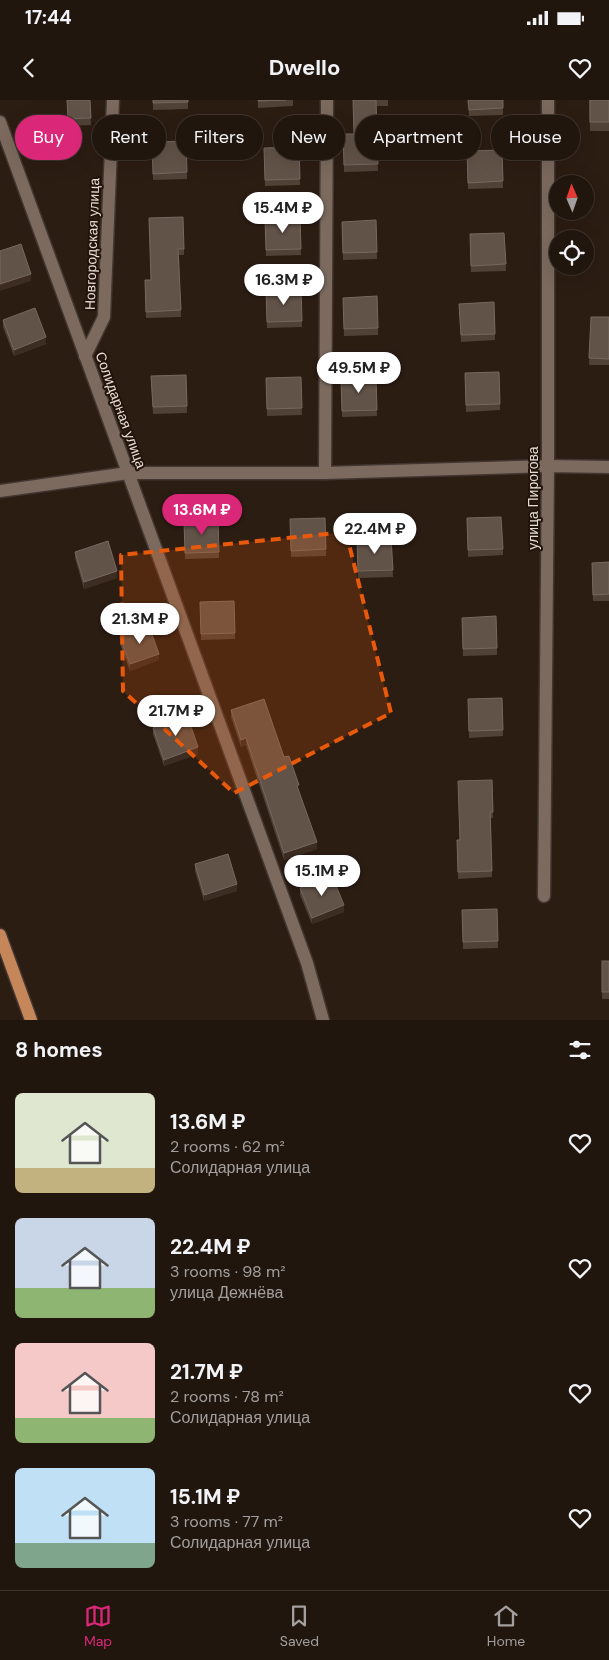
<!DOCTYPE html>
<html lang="en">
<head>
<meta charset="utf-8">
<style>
	body { margin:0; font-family:"DM Sans",sans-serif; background:#291f17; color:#f1f3f6; height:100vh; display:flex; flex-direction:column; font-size:19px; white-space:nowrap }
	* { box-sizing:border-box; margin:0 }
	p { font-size:16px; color:#a29f9e }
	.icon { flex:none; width:28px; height:28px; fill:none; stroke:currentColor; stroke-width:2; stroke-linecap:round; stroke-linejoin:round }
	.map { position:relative; height:920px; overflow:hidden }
	.sheet { display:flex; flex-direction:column; background:#21160e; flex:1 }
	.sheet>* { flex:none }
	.hud { position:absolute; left:15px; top:15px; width:580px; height:45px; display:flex; gap:10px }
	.needle { width:32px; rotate:358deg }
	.tools { position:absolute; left:549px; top:75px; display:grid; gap:10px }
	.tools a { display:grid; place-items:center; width:45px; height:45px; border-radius:50%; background:#21160e; box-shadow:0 5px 20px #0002,0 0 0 1px #3e352e; font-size:25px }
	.price { position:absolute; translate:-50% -42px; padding:0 11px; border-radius:18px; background:#fff; color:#222; font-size:16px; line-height:32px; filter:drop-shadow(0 1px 2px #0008) }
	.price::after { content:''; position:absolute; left:50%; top:30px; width:15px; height:11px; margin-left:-8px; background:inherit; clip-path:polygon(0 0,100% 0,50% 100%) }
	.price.on { background:#db2777; color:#fff }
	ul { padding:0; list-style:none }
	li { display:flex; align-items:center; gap:15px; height:125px; padding:0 15px }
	li span { display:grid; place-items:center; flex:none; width:140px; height:100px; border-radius:8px; color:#555 }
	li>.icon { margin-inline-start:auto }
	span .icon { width:60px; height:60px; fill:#fffc; stroke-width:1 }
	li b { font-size:21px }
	h2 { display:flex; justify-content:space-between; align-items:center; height:60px; padding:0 15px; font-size:21px }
	.tag { padding:0 18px; border-radius:22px; background:#21160e; box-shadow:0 5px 20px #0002,0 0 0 1px #3e352e; font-size:18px; line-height:45px }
	.tag.on { background:#db2777; color:#fff }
	.status { display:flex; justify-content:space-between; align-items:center; height:35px; padding:0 25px; background:#21160e; direction:ltr }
	.status svg { height:14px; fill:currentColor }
	header { display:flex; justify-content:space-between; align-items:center; height:65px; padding:0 15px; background:#21160e; font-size:22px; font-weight:700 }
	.dock { display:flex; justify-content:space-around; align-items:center; height:70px; border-top:1px solid #3e352e; background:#21160e; font-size:14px; color:#a29f9e }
	.dock a { display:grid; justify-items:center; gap:2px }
	.dock .on { color:#db2777 }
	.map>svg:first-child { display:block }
</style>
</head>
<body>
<div class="status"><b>17:44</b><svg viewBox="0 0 49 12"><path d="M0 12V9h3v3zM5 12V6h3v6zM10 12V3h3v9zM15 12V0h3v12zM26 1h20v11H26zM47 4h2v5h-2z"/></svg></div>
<header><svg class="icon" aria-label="back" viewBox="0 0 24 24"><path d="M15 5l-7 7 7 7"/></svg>Dwello<svg class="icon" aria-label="heart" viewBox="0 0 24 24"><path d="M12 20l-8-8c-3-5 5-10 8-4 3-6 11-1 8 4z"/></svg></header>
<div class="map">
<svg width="609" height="920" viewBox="0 0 609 920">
	<rect width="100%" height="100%" fill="#2c1d13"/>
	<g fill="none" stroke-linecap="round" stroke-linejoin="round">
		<!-- minor casing -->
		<g stroke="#433631" stroke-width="15">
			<g id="minor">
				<polyline points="0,22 307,863 323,920"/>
				<polyline points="85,256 104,217 113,0"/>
				<polyline points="325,373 327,0"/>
				<polyline points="0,391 128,373 325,373 548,366 609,367"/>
				<polyline points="544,796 548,366 548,0"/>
			</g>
		</g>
		<!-- primary casing -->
		<g stroke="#433631" stroke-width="15">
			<polyline id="primary" points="0,835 31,920"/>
		</g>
		<!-- minor -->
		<use href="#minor" stroke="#7c6a5e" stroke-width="12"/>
		<!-- primary -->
		<use href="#primary" stroke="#c58759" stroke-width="12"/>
	</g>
	<!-- wall -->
	<g fill="#514237">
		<polygon points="67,0 90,0 91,25 68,26"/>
		<polygon points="153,0 188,0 188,9 153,10"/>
		<polygon points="258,0 293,0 293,6 258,8"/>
		<polygon points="353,0 388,0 388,6 376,6 378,71 344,72 343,34 354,34"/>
		<polygon points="468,0 503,0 503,15 469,16"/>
		<polygon points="589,0 609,0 609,31 590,31"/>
		<polygon points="152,42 187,72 187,79 153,80"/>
		<polygon points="299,47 300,85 265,86 264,48"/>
		<polygon points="502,50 503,88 468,89 467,51"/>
		<polygon points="300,117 301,155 266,156 265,118"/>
		<polygon points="149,118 184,149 184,155 179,155 181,217 146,218 145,180 151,180"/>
		<polygon points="376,120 377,159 343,160 342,122"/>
		<polygon points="504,133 506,171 471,172 470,134"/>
		<polygon points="301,189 302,227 267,228 266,190"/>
		<polygon points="377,196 378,235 344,236 343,198"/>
		<polygon points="494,202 495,240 461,242 459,204"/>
		<polygon points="591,217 609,217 609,265 589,265"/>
		<polygon points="3,220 46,244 14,256 3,227"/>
		<polygon points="499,272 500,310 466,312 465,273"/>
		<polygon points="186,275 187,313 153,314 151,276"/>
		<polygon points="301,277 302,315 267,316 266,278"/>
		<polygon points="376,278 377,316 342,317 341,279"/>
		<polygon points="467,418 503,449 503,455 468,457"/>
		<polygon points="290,419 326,449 326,456 291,457"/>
		<polygon points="218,420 219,458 185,459 184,421"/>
		<polygon points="391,438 393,477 358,478 357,440"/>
		<polygon points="75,452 117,478 84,489 75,458"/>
		<polygon points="609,462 609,501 593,501 592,463"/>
		<polygon points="234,501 235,539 201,540 200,502"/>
		<polygon points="462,518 497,548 497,555 463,556"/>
		<polygon points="120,537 159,560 130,571 120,544"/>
		<polygon points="502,598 503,636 469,638 468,599"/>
		<polygon points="231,610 284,657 299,692 317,749 284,760 246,645 241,647 231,617"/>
		<polygon points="153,628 198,654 164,666 153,634"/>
		<polygon points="492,680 493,718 491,718 492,777 458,779 457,740 459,740"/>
		<polygon points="195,764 237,791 204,801 195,771"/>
		<polygon points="300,788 344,812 312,824 300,795"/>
		<polygon points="462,810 498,841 498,848 463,849"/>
		<rect x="602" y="861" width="7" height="38"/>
	</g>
	<!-- shaded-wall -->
	<g fill="#3c2c21">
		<polygon points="31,174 31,181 0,191 0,184"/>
		<polygon points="46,237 46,244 14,256 14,250"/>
		<polygon points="117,471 117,478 84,489 84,482"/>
		<polygon points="159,554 159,560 130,571 130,564"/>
		<polygon points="246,638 246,645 241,647 241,640"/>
		<polygon points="198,647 198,654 164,666 164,660"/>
		<polygon points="317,742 317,749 284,760 284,753"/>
		<polygon points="237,784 237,791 204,801 204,795"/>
		<polygon points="344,805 344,812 312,824 312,818"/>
	</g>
	<!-- building -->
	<g fill="#625348" stroke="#77685f">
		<polygon points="67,0 90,0 91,18 68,19"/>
		<polygon points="153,0 188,0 188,2 153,3"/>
		<polygon points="258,0 286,0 258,1"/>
		<polygon points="353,0 376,0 378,64 344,65 343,34 354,34"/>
		<polygon points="468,0 503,0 503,8 469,10"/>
		<rect x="590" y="0" width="19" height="22"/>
		<polygon points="186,41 187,72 153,74 152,42"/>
		<polygon points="299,47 300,79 265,80 264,48"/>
		<polygon points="502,50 503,81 468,83 467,51"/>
		<polygon points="183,117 184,149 178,149 181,210 146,212 145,180 151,180 149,118"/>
		<polygon points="300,117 301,149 266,150 265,118"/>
		<polygon points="376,120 377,152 343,153 342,122"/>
		<polygon points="504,133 506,164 471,166 470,134"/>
		<polygon points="21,144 31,174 0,184 0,151"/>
		<polygon points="301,189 302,221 267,222 266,190"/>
		<polygon points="377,196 378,228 344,229 343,198"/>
		<polygon points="494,202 495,234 461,235 459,204"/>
		<polygon points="35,208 46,237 14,250 3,220"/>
		<polygon points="591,217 609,217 609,259 589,258"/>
		<polygon points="499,272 500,304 466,305 465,273"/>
		<polygon points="186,275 187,306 153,307 151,276"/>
		<polygon points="301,277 302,308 267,309 266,278"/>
		<polygon points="376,278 377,310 342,311 341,279"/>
		<polygon points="501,417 503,449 468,450 467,418"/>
		<polygon points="325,418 326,449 291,451 290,419"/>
		<polygon points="218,420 219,452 185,453 184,421"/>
		<polygon points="391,438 393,470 358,471 357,440"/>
		<polygon points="108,441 117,471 84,482 75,452"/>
		<polygon points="609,462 609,494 593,495 592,463"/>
		<polygon points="234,501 235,533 201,534 200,502"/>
		<polygon points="496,516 497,548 463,549 462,518"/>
		<polygon points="149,526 159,554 130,564 120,537"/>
		<polygon points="502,598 503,630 469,631 468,599"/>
		<polygon points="264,599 284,657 289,656 299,685 297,686 317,742 284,753 246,638 241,640 231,610"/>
		<polygon points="187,615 198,647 164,660 153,628"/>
		<polygon points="492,680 493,712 490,712 492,771 458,772 457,740 460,740 458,681"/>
		<polygon points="228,754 237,784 204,795 195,764"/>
		<polygon points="332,776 344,805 312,818 300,788"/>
		<polygon points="497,809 498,841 463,842 462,810"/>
		<rect x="602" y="861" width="7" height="31"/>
	</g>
	<!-- marked area -->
	<path fill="#e8590c" fill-opacity="0.2" stroke="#e8590c" stroke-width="4" stroke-dasharray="10 6" stroke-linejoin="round" d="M346,432L391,613L234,693L123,591L121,455Z"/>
	<g text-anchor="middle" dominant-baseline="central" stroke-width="4" stroke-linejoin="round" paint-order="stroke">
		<!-- street labels -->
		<g font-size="14" fill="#e8ded7" stroke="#22140a">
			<text transform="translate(92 144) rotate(-88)">Новгородская улица</text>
			<text transform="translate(121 310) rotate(70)">Солидарная улица</text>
			<text transform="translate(533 398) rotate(-90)">улица Пирогова</text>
		</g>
	</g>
</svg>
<div class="tools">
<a><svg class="needle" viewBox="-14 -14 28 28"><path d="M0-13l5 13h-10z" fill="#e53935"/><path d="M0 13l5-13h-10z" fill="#a29f9e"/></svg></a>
<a><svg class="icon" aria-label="locate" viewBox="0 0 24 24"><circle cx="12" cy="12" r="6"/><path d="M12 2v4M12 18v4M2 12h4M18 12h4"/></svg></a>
</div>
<b class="price" style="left:283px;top:134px">15.4M ₽</b>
<b class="price" style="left:284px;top:206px">16.3M ₽</b>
<b class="price" style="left:359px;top:294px">49.5M ₽</b>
<b class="price on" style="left:202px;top:436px">13.6M ₽</b>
<b class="price" style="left:375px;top:455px">22.4M ₽</b>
<b class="price" style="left:140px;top:545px">21.3M ₽</b>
<b class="price" style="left:176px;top:637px">21.7M ₽</b>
<b class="price" style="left:322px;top:797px">15.1M ₽</b>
<div class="hud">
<a class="tag on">Buy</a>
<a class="tag">Rent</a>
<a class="tag">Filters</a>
<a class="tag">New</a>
<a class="tag">Apartment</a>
<a class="tag">House</a>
</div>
</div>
<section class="sheet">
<h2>8 homes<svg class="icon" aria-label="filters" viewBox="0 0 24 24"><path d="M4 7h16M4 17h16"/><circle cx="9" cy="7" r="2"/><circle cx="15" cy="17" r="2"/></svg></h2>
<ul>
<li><span style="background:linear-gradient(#dfe7d0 75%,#c2b280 0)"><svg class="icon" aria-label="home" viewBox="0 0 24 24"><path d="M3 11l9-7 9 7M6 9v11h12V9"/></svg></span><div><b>13.6M ₽</b><p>2 rooms · 62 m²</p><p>Солидарная улица</p></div><svg class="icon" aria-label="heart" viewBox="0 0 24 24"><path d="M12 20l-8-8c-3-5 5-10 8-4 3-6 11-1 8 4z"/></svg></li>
<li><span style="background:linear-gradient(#c9d6e8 70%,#8fb573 0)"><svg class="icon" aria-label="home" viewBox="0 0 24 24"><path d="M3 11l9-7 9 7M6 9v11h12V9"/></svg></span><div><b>22.4M ₽</b><p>3 rooms · 98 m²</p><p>улица Дежнёва</p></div><svg class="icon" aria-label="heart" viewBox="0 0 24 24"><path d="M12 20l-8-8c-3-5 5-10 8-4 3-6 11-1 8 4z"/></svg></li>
<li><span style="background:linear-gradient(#f6c9c9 75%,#8fb573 0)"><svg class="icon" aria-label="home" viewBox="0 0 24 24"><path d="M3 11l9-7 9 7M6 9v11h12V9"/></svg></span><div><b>21.7M ₽</b><p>2 rooms · 78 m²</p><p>Солидарная улица</p></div><svg class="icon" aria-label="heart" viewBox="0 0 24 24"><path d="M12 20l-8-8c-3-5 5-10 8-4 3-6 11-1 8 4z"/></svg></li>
<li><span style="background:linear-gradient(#bfe0f5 75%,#7fa58c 0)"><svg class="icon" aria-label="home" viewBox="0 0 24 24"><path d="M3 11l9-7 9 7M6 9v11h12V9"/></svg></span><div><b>15.1M ₽</b><p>3 rooms · 77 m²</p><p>Солидарная улица</p></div><svg class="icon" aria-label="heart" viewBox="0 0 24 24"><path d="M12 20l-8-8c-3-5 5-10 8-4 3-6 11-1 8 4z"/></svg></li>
</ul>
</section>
<nav class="dock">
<a class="on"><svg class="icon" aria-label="map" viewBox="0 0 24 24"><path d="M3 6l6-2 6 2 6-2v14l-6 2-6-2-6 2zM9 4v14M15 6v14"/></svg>Map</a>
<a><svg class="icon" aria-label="saved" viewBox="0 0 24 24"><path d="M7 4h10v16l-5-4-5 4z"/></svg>Saved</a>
<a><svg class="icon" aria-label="home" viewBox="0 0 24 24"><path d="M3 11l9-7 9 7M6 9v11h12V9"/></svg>Home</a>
</nav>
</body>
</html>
